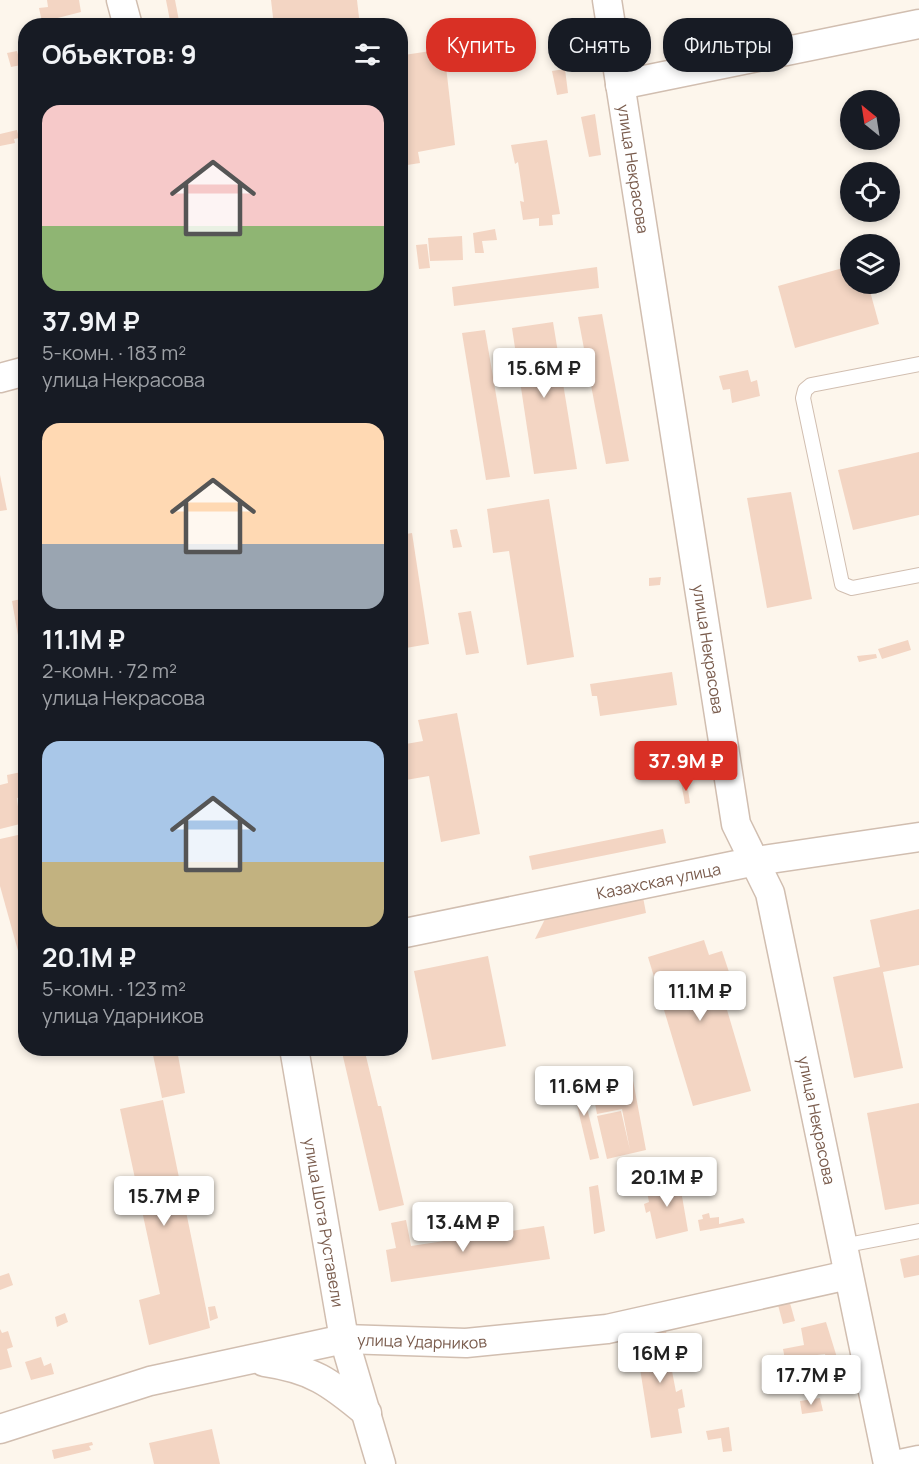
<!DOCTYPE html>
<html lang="ru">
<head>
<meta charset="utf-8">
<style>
	body { margin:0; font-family:Manrope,sans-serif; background:#20242c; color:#f1f3f6; height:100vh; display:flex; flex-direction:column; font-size:22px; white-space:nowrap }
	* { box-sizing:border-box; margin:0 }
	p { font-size:20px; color:#9ea1a6 }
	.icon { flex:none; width:33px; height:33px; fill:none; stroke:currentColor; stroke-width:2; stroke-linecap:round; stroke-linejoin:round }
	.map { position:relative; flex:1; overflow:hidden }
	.sheet { position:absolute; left:18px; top:18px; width:390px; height:1038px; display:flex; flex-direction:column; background:#171b24; border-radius:24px; box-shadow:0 3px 9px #0003 }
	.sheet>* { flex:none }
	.top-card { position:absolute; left:426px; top:18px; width:402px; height:54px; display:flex; gap:12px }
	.needle { width:39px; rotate:330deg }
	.buttons { position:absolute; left:840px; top:90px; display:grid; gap:12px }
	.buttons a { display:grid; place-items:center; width:60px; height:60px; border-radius:50%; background:#171b24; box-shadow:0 3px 9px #0003; font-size:30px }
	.price { position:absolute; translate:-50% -51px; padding:0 14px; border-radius:6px; background:#fff; color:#222; font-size:20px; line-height:39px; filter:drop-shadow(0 2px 3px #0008) }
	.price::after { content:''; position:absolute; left:50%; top:36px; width:18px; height:14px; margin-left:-9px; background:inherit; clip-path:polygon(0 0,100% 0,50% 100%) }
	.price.current { background:#d93025; color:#fff }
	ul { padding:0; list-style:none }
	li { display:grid; align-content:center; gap:12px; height:318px; padding:0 24px }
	li span { display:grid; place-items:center; height:186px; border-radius:18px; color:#555 }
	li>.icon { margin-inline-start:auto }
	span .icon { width:108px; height:108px; fill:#fffc; stroke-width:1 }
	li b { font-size:26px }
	h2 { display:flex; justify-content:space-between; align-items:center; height:72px; padding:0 24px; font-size:26px }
	.pill { padding:0 21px; border-radius:24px; background:#171b24; box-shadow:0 3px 9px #0003; font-size:21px; line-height:54px }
	.pill.current { background:#d93025; color:#fff }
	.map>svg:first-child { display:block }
</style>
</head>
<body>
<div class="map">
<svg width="919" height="1464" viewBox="0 0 919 1464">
	<rect width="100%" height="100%" fill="#fdf6ec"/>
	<!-- building -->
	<g fill="#f3d5c3">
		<polygon points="47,0 79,0 81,12 42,22 39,8 48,7"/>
		<polygon points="166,0 175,0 180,26 171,26"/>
		<polygon points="271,0 357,0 360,26 274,26"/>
		<polygon points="444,49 455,145 418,152 420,163 401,166 400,90 408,88 404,55"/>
		<polygon points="17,51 21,65 11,67 7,53"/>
		<polygon points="565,69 568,93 557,95 552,71"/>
		<polygon points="595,114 601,155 589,157 581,117"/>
		<polygon points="17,130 19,138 14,139 15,143 0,146 0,134"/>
		<polygon points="547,140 560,214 552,215 553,225 539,226 539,218 523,220 520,201 524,202 518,162 515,164 511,145"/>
		<polygon points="495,229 497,240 482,241 484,253 475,253 473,233"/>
		<polygon points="462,236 463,260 430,261 428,238"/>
		<polygon points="427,244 430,268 419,269 416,245"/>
		<polygon points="850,266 850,284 868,284 879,324 795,348 778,286"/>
		<polygon points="597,267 599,288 454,306 452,287"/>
		<polygon points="602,314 629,461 606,464 578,317"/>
		<polygon points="553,322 577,469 534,474 512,328"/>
		<polygon points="485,330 510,477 486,480 462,333"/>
		<polygon points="748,370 751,382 757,380 760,396 732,403 730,389 723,390 719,376"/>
		<polygon points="919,452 919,515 853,530 838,470"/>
		<polygon points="0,475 7,510 0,511"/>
		<polygon points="791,492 812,599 767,608 747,498"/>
		<polygon points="549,499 574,657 527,665 509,551 493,553 487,509"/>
		<polygon points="457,529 462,547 453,548 450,530"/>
		<polygon points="412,533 429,644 400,649 400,535"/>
		<polygon points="661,577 660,585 649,586 649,578"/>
		<polygon points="26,598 26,670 24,670 12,601"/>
		<polygon points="471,611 479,653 466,655 458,613"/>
		<polygon points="908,640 911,650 882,659 878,649"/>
		<polygon points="876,654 877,658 859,662 857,656"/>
		<polygon points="672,672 677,705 600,716 597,696 592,696 590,684"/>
		<polygon points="457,713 480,834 441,842 429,776 400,781 400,745 423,741 418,720"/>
		<polygon points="26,771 26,796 17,798 20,824 0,829 0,785 8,783 7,775"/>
		<polygon points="681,782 687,782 690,803 685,804"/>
		<polygon points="663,829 666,843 532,870 529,856"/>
		<polygon points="18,835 26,863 25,976 0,886 0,839"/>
		<polygon points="643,897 646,913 535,939 545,919"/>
		<polygon points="919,909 919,965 883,972 903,1068 854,1078 833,977 880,967 870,920"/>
		<polygon points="704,940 709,955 722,951 729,972 717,976 751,1091 693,1106 648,957"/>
		<polygon points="488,956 506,1046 432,1060 414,971"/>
		<polygon points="341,1048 364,1048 378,1106 381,1106 404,1205 379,1211"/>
		<polygon points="177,1050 185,1093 162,1098 153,1055"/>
		<polygon points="579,1074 599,1158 590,1160 570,1076"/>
		<polygon points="632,1075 646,1150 607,1159 597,1116 621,1111 630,1150 622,1109 597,1114 591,1083"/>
		<polygon points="163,1100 210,1328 149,1345 139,1300 160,1294 120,1109"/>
		<polygon points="919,1103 919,1204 885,1210 867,1113"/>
		<polygon points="678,1173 688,1231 656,1239 650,1211 646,1213 644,1204 649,1202 646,1186 672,1180 671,1175"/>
		<polygon points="598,1185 605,1231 594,1234 589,1187"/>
		<polygon points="709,1213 710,1218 719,1217 719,1224 743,1218 745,1223 700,1231 698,1220 703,1219 702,1215"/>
		<polygon points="406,1220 411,1246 544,1226 550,1259 391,1282 386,1250 396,1248 391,1223"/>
		<polygon points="919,1255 919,1275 904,1278 900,1259"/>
		<polygon points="9,1273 13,1285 0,1290 0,1276"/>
		<polygon points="790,1303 795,1321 783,1324 778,1305"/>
		<polygon points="215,1306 218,1318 210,1321 208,1307"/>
		<polygon points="65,1313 68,1322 57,1327 55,1317"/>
		<polygon points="826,1322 839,1364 828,1367 825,1354 785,1359 783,1349 804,1345 801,1328"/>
		<polygon points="0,1329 2,1333 8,1331 13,1347 7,1349 12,1367 0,1370"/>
		<polygon points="666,1331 668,1342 674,1341 679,1369 672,1371 676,1392 682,1389 685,1407 678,1409 682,1433 651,1438 635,1337"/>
		<polygon points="41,1357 44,1366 51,1363 54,1374 31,1380 25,1362"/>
		<polygon points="828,1368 831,1385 818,1387 816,1371"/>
		<polygon points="820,1398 823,1411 802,1414 800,1401"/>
		<polygon points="729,1427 732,1451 723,1452 721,1438 708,1440 706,1431"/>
		<polygon points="212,1429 220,1464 154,1464 149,1443"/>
		<polygon points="92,1442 93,1445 89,1446 91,1450 54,1459 52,1450"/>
	</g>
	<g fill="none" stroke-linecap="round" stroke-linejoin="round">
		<!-- lane casing -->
		<g stroke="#d1beb0" stroke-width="16">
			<g id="lane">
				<polyline points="919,364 811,385 805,390 803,398 842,584 852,588 919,575"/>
				<polyline points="842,1246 919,1231"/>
			</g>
		</g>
		<!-- street casing -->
		<g stroke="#d1beb0" stroke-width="31">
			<g id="street">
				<polyline points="121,0 128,26"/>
				<path id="s1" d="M607,0L736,824L770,893L888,1464"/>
				<polyline points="620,85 919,24"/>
				<polyline points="0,378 26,371"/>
				<path id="s2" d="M400,934L756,861L919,837"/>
				<path id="s3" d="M294,1048L344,1339L381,1464"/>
				<path d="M264,1362C312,1369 330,1382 367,1413"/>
				<path id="s4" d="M0,1429L150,1381L344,1339L466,1343L607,1329L848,1275"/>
				<polyline points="900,1464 919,1460"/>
			</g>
		</g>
		<!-- lane -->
		<use href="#lane" stroke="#fff" stroke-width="14"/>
		<!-- street -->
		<use href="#street" stroke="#fff" stroke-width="28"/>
	</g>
	<g text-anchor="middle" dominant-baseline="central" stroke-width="4.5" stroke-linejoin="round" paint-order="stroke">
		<!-- street labels -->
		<g font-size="16" fill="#7a5c4d" stroke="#fffaf3">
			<text stroke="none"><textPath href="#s1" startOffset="171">улица Некрасова</textPath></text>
			<text stroke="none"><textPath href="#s1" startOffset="657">улица Некрасова</textPath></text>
			<text stroke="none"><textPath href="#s2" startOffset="264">Казахская улица</textPath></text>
			<text stroke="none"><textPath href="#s1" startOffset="1143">улица Некрасова</textPath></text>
			<text stroke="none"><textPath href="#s3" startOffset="177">улица Шота Руставели</textPath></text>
			<text stroke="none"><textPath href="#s4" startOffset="434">улица Ударников</textPath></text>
		</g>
	</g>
</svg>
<div class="buttons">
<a><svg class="needle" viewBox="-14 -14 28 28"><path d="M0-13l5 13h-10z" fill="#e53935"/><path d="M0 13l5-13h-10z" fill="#9ea1a6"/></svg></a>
<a><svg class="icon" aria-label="locate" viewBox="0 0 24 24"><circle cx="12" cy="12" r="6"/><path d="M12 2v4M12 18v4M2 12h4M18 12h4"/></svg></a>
<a><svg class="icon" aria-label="layers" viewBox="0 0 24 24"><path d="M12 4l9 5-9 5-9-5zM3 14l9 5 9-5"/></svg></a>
</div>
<b class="price" style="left:544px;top:399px">15.6M ₽</b>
<b class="price current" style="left:686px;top:792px">37.9M ₽</b>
<b class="price" style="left:700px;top:1022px">11.1M ₽</b>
<b class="price" style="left:584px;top:1117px">11.6M ₽</b>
<b class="price" style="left:667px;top:1208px">20.1M ₽</b>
<b class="price" style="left:164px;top:1227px">15.7M ₽</b>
<b class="price" style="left:463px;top:1253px">13.4M ₽</b>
<b class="price" style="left:660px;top:1384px">16M ₽</b>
<b class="price" style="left:811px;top:1406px">17.7M ₽</b>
<div class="top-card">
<a class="pill current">Купить</a>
<a class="pill">Снять</a>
<a class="pill">Фильтры</a>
</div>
<section class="sheet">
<h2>Объектов: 9<svg class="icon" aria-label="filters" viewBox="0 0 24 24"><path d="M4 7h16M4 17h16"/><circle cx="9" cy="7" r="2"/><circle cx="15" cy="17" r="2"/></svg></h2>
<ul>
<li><span style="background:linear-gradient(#f6c9c9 65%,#8fb573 0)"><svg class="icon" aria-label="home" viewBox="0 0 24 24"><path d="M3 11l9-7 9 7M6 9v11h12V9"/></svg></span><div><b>37.9M ₽</b><p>5-комн. · 183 m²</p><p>улица Некрасова</p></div></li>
<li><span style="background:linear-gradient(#ffd9b3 65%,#9aa5b1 0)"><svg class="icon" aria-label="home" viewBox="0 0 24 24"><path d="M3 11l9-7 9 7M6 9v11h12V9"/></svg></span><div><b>11.1M ₽</b><p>2-комн. · 72 m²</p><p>улица Некрасова</p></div></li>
<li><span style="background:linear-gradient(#a9c7e8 65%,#c2b280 0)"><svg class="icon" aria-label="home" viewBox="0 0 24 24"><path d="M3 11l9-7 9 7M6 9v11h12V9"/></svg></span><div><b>20.1M ₽</b><p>5-комн. · 123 m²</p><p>улица Ударников</p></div></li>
</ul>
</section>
</div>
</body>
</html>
